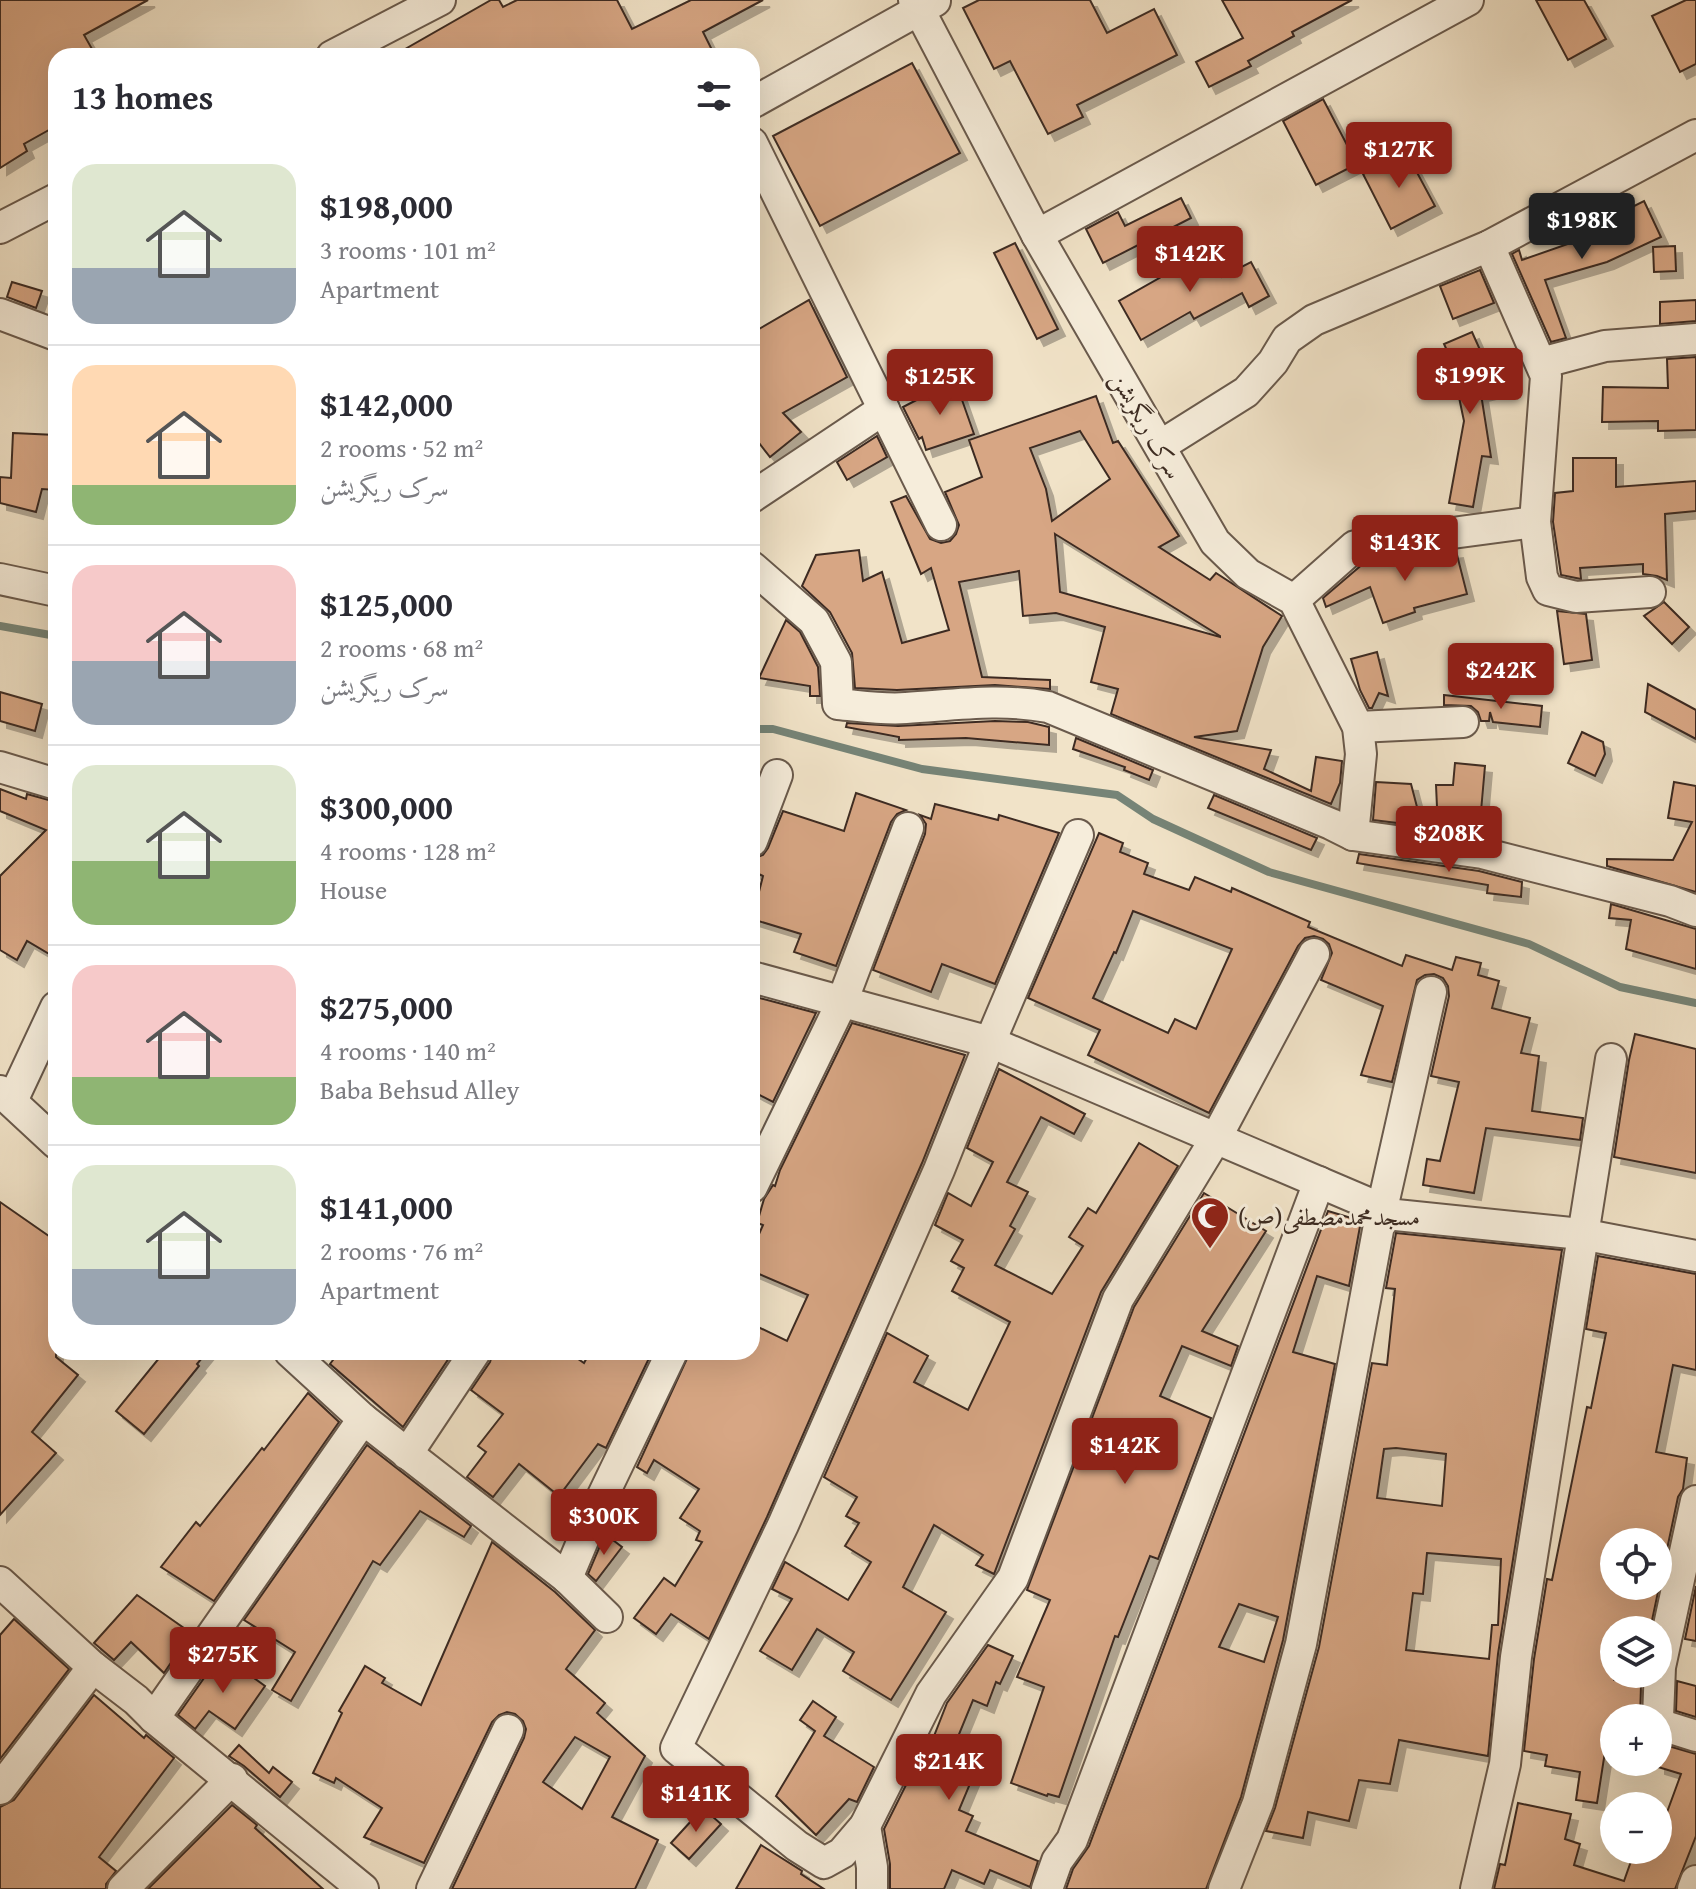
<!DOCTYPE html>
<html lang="en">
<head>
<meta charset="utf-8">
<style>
	body { margin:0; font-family:"Gentium Book Plus",Amiri,serif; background:#f7f7f7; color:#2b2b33; height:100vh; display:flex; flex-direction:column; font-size:30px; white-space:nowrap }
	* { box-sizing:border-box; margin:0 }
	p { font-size:26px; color:#7c7c81 }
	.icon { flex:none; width:44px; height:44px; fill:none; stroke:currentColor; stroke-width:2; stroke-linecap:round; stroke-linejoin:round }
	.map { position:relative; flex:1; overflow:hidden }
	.sheet { position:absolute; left:48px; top:48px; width:712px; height:1312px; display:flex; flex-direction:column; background:#fff; border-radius:24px; box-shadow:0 8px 32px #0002 }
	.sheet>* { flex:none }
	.tools { position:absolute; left:1600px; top:1528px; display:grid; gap:16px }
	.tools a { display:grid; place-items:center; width:72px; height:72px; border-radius:50%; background:#fff; box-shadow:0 8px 32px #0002; font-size:40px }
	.price { position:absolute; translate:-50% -68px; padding:0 18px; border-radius:8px; background:#8f2418; color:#fff; font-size:26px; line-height:52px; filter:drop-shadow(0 2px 4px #0008) }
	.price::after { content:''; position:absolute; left:50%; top:48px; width:24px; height:18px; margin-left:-12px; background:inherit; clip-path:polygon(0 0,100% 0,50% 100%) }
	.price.current { background:#222; color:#fff }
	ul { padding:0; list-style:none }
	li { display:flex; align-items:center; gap:24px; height:200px; padding:0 24px }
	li+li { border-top:2px solid #e1e1e2 }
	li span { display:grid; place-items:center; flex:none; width:224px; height:160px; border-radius:24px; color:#555 }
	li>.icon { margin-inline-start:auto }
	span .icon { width:96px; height:96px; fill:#fffc; stroke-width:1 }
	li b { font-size:34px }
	h2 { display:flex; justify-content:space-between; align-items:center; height:96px; padding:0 24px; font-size:34px }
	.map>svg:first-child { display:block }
</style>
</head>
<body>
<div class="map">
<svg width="1696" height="1889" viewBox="0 0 1696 1889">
	<defs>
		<filter id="shadow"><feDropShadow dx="7" dy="7" stdDeviation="0" flood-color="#0004"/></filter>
	</defs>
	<rect width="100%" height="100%" fill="#f1e3c8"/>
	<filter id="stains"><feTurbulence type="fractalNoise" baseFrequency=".0025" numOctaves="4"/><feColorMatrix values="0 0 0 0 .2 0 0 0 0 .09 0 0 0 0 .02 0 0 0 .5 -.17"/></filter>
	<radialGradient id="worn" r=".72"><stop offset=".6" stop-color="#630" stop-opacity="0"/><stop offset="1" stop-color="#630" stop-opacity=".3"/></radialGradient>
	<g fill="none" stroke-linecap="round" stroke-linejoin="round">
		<!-- stream -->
		<g stroke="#768477" stroke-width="8">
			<polyline points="0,626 56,636"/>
			<polyline points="752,729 773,729 922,769 1117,795 1153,819 1269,872 1529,944 1620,987 1696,1003"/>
		</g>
	</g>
	<!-- building -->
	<g fill="#d7a684" stroke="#3d2c22" stroke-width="2" fill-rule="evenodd" filter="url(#shadow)">
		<polygon points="0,0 148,0 84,35 96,56 56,56 56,126 24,144 27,151 0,168"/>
		<polygon points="491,0 499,0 503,7 517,0 617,0 632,29 691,0 763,0 703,32 715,56 393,56"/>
		<polygon points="979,0 1090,0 1107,33 1154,9 1177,55 1077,105 1083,117 1048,134 1010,61 994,69 963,8"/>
		<polygon points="1222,0 1352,0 1292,32 1294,36 1248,61 1251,66 1209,87 1196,62 1243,38"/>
		<polygon points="1536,0 1584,0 1606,39 1568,60"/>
		<polygon points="1686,0 1696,0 1696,64 1680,72 1652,16"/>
		<polygon points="912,63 960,153 820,226 773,136"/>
		<polygon points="1323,99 1357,164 1316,185 1283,121"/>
		<polygon points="1406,152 1435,206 1391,229 1363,174"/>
		<polygon points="1181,198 1191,218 1103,263 1086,229 1118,212 1125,226"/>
		<polygon points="1644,201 1661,237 1607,262 1545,280 1566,338 1551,342 1512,254 1519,250 1522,260 1579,240 1580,243 1628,221 1624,211"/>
		<polygon points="1015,243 1058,329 1037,339 994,253"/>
		<polygon points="1675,246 1676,271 1654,272 1653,247"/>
		<polygon points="1207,251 1222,277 1251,262 1269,296 1249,307 1242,293 1194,319 1190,312 1141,340 1119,301"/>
		<polygon points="1480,270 1494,303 1453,319 1440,286"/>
		<polygon points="12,282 42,291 36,308 7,297"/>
		<polygon points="809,300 847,377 783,413 801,432 770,457 752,434 752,333"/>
		<polygon points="1696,300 1696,321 1660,324 1660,302"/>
		<polygon points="1472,332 1498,390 1481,394 1491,457 1482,456 1473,507 1449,503 1464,421 1456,383 1461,381 1444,344"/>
		<polygon points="1696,357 1696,430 1658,431 1658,421 1602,422 1603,387 1668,388 1667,359"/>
		<polygon points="955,380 974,434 926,450 922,437 919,439 903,407"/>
		<path d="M1096,396L1113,443L1118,441L1179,536L1159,547L1210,580L1216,573L1282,616L1263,647L1237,731L1194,737L1271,750L1264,769L1311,791L1316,757L1342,761L1340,783L1331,804L1111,714L1118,689L1091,682L1105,627L1056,613L1023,616L1019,571L959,582L982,677L1050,680V689L995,685L897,690L855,688L852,653L830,612L802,586L816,555L859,550L863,581L882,572L902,643L949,630L931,568L921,574L891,502L906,496L930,539L941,543L950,541L956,534L959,525L945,492L982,477L969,440ZM1080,431L1110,479L1052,521L1046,489L1030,448ZM1055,534L1220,636V637L1060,592Z"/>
		<polygon points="13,433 56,435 56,490 42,489 36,512 0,503 0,477 11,478"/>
		<polygon points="877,436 887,457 847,480 837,462"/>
		<polygon points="1573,458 1616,458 1616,487 1696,481 1696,511 1665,514 1667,580 1657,576 1643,574 1643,564 1580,568 1581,579 1561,575 1553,522 1555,493 1573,491"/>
		<polygon points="1456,551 1467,594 1414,608 1415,612 1383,623 1370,587 1326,607 1323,598 1364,563"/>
		<polygon points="1664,602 1689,627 1672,644 1644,616"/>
		<polygon points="1557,611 1586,614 1592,660 1564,664"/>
		<polygon points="786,620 800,632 818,667 820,696 810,696 810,686 759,678"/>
		<polygon points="1377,652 1388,696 1379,693 1372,708 1369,708 1360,690 1351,659"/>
		<polygon points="1648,684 1696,710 1696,739 1645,712"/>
		<polygon points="0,692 42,704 35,731 0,721"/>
		<polygon points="1444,695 1542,706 1540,727 1493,722 1490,712 1489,721 1481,721 1478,712 1471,706 1444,705"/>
		<polygon points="995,721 1028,722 1049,727 1049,745 966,738 899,740 899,737 846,727 847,723 898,726"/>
		<polygon points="1582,732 1603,742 1605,754 1595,776 1568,763"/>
		<polygon points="1076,738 1153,770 1149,780 1124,770 1125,767 1073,749"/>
		<polygon points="1455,763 1485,766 1479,834 1438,829 1436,785 1453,785"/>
		<polygon points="1376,782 1411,784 1422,826 1373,820"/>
		<polygon points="1674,782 1696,786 1696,892 1607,866 1607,859 1673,860 1692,822 1668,818"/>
		<polygon points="0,789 26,799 27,794 56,802 56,958 27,941 17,960 0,950 0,876 46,830 0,811"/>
		<polygon points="856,793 906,810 897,814 891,822 836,966 794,952 801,934 752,919 763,876 752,871 752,859 763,855 768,848 783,811 844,831"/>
		<polygon points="1214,795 1317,838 1311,850 1208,808"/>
		<polygon points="935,804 998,820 999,815 1059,833 995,984 942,964 931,992 873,970 925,834 926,824 920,815 931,819"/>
		<path d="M1099,833L1123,843L1120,852L1148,863L1144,874L1189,890L1195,877L1231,892L1232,888L1310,922L1308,927L1402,966L1406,955L1452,970L1456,957L1481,963L1478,975L1499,981L1492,1008L1530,1018L1521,1053L1539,1056L1532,1111L1583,1118L1580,1140L1486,1128L1474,1193L1423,1185L1427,1159L1440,1161L1459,1082L1431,1076L1449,996L1448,986L1443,978L1434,974L1425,975L1417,980L1392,1082L1361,1075L1383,1006L1321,980L1332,953L1329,944L1323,939L1314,936L1305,938L1298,946L1209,1113L1088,1055L1100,1030L1028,998ZM1133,911L1232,949L1196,1029L1175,1019L1168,1033L1093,998L1114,952L1116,953Z"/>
		<polygon points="1359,854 1479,871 1522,882 1521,897 1487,893 1488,885 1357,863"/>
		<polygon points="1611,904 1696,929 1696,969 1626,949 1631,920 1609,918"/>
		<polygon points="752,996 816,1013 773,1102 752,1091"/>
		<polygon points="852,1023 965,1055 922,1163 767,1517 709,1639 671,1614 656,1634 634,1618 664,1578 675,1586 702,1542 696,1540 700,1531 680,1518 699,1489 654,1460 647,1473 637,1467 690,1352 752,1352 752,1324 787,1341 808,1295 752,1271 752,1250 763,1225 757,1223 764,1199 773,1185 775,1186 780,1170"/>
		<polygon points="1635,1034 1696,1049 1696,1173 1614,1157 1629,1060"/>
		<polygon points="999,1069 1085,1114 1074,1134 1041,1117 1007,1182 1028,1192 1010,1226 1015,1229 995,1265 1052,1294 1083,1246 1069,1237 1088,1208 1096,1213 1139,1143 1178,1166 1101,1292 994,1574 976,1565 983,1555 934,1525 903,1587 946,1612 891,1700 843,1671 854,1652 817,1629 792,1670 760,1651 792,1599 772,1589 785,1562 848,1600 871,1562 845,1546 859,1523 846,1516 857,1497 824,1477 887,1333 928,1356 914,1382 968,1410 1010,1322 952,1291 964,1268 951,1261 963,1240 935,1225 948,1193 971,1206 993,1162 967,1148"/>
		<polygon points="1204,1193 1266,1231 1202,1331 1238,1346 1231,1366 1182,1346 1160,1396 1211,1418 1158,1559 1150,1556 1118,1637 1115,1636 1059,1797 1048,1794 1047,1796 1011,1783 1044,1687 1017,1677 1050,1600 1027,1590 1134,1307"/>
		<polygon points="0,1202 56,1241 56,1357 78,1375 32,1432 56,1453 0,1515"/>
		<path d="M1328,1211L1361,1221L1349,1286L1317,1276L1293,1352L1335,1364L1283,1640L1241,1797L1206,1889H1066L1073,1869L1089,1846ZM1239,1604L1278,1617L1264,1662L1219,1647Z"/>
		<path d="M1396,1233L1562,1250L1498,1654L1488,1756L1399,1740L1390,1784L1359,1780L1349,1821L1308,1812L1303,1838L1266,1831L1275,1808L1319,1647L1372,1363L1387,1365L1395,1289L1386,1288ZM1396,1448L1446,1454L1442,1506L1377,1498L1384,1449ZM1427,1553L1501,1559L1498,1625H1492L1489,1659L1406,1650L1413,1593L1423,1594Z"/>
		<path d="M1598,1256L1696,1274V1370L1673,1365L1656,1452L1687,1458L1683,1489L1678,1497L1650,1630H1614V1680L1641,1685L1640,1718H1614V1740L1607,1739L1597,1803L1576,1800L1580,1772L1545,1766L1547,1755L1524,1751L1534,1659L1547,1579L1552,1580L1587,1407L1591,1408L1606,1333L1586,1329ZM1614,1542H1658V1586H1614Z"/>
		<polygon points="164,1352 207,1352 197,1364 199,1366 144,1434 116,1411"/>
		<polygon points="339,1352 453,1352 403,1427 330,1364"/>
		<polygon points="493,1352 568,1352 584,1363 590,1352 652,1352 606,1448 598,1444 559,1496 519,1464 493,1497 467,1477 486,1452 478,1446 503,1414 471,1390 490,1362"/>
		<polygon points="308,1393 339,1422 214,1601 161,1567 196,1522 200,1526 262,1448 264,1450"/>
		<polygon points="367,1445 471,1526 464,1537 420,1511 380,1565 373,1561 291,1701 272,1690 295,1652 244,1620"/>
		<polygon points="605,1534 622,1547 596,1581 588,1574"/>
		<path d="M492,1542L555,1592L595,1630L566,1669L605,1703L597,1713L645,1756L612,1817L658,1840L635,1889H452L524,1738L526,1729L523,1721L515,1714L507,1712L499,1715L492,1722L424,1863L364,1837L382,1808L336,1778L334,1783L313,1773L342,1713L339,1711L365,1666L385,1678L382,1683L421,1705ZM575,1737L610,1757L582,1809L543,1782Z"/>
		<polygon points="1696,1586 1696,1641 1685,1639"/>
		<polygon points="137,1595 191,1633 164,1673 131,1642 114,1660 94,1643"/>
		<polygon points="14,1619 69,1669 0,1759 0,1635"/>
		<polygon points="988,1645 1013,1656 1000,1684 996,1682 987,1706 973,1700 955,1744 982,1755 959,1810 973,1816 966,1831 1038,1861 1030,1887 990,1870 984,1884 952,1870 944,1889 890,1889 890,1864 884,1829 931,1735 934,1736 947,1703"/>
		<polygon points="221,1654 265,1686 235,1729 209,1711 195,1729 178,1715"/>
		<polygon points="1677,1681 1696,1686 1696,1717 1676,1711"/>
		<polygon points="94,1695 144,1738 146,1735 174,1758 99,1857 116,1871 106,1884 106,1889 0,1889 0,1807 14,1800"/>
		<polygon points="813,1701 836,1717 824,1736 874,1767 857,1802 849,1799 816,1835 776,1796 815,1731 800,1720"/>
		<polygon points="1658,1743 1696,1754 1696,1836 1675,1889 1494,1889 1500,1864 1505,1865 1518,1803 1571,1814 1565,1839 1580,1844 1574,1865 1624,1881 1635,1850 1658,1850 1658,1837 1681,1774 1658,1767"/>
		<polygon points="239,1745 269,1773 273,1767 292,1782 280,1797 244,1766 229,1756"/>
		<polygon points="232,1805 257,1825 255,1828 323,1889 148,1889"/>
		<polygon points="703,1808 721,1824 689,1859 671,1843"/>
		<polygon points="761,1845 802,1871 801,1874 824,1889 736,1889"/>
	</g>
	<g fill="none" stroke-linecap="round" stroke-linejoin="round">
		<!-- minor casing -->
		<g stroke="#6a5a4c" stroke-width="34">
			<g id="minor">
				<polyline points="914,0 1037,235 1215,542 1248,574 1294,600 1358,727 1361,754 1353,835"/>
				<polyline points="332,56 440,0"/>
				<polyline points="752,103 935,1"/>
				<polyline points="752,143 941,525"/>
				<polyline points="0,228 56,199"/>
				<polyline points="1037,235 1468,0"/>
				<polyline points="1489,246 1546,376 1535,522 1542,577 1548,590 1576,597 1650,592"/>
				<polyline points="0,314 56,335"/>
				<polyline points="1541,363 1605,346 1696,339"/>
				<polyline points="1160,446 1246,392 1273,362 1287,339 1314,320 1489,246 1696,135"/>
				<polyline points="752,497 884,409"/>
				<path d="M752,567L814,621L836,662L838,704C860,706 884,710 906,708C955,705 1000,698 1048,707L1331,824L1353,835L1482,853L1670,901L1696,911"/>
				<polyline points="0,579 56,591"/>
				<polyline points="1294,600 1355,546 1535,522"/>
				<polyline points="1358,727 1463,722"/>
				<polyline points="0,767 56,784"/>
				<polyline points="1078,835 990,1042 939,1170 783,1525 676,1748 797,1846 824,1863 842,1853 865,1826 931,1694 1013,1578 1118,1299 1216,1138 1314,954"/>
				<polyline points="752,841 777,775"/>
				<polyline points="752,977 990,1042 1396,1215 1581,1234 1696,1256"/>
				<polyline points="0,1091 56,1143"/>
				<polyline points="12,1101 56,1007"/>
				<polyline points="752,1187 842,1002 908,828"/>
				<polyline points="290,1352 363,1419 567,1578 607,1617"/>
				<polyline points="407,1454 475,1352"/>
				<polyline points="567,1578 594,1514 672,1352"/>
				<polyline points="0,1582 93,1667 136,1700 154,1718 363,1889"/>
				<polyline points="154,1718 363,1419"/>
				<polyline points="1658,1718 1660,1667 1696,1501"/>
				<polyline points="1658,1724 1696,1736"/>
				<polyline points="0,1789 93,1667"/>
				<polyline points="865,1826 872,1867 872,1889"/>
				<polyline points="123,1889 232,1779"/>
				<polyline points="432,1889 508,1730"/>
				<polyline points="1047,1889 1057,1861 1072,1840 1319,1182"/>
				<polyline points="1224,1889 1258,1803 1301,1644 1382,1209 1431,992"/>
				<polyline points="1476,1889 1505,1764 1516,1657 1611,1059"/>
				<polyline points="1693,1889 1696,1881"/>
			</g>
		</g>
		<!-- minor -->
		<use href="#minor" stroke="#f6eddb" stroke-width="30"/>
	</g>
	<!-- icons -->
	<defs>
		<g id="mosque-pin" transform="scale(2)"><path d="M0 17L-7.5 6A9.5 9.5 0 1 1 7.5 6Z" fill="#8f2418" stroke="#f6eddb"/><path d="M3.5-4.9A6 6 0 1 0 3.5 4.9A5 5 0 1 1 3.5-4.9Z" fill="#fff"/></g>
	</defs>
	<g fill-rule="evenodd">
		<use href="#mosque-pin" x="1210" y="1216"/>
	</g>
	<g text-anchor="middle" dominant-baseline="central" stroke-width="6" stroke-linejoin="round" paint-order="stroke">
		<!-- street labels -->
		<g font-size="24" fill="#3d2c22" stroke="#f6eddb">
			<text transform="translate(1147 425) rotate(60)">سرک ریگریشن</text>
		</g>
		<!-- poi labels -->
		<g font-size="24" fill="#3d2c22" stroke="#f6eddb" text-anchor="start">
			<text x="1238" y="1216">مسجدمحمدمصطفی(ص)</text>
		</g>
	</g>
	<rect width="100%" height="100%" filter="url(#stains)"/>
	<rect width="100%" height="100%" fill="url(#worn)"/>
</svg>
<div class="tools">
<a><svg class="icon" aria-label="locate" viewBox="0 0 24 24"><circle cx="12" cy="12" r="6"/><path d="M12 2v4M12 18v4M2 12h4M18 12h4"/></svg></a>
<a><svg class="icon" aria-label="layers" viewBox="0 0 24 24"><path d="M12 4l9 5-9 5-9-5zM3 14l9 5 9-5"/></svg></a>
<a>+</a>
<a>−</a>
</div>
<b class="price" style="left:1399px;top:190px">$127K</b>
<b class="price current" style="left:1582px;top:261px">$198K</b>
<b class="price" style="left:1190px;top:294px">$142K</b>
<b class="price" style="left:1470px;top:416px">$199K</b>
<b class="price" style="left:940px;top:417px">$125K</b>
<b class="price" style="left:1405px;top:583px">$143K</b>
<b class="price" style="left:1501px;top:711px">$242K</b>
<b class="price" style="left:1449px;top:874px">$208K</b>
<b class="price" style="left:1125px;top:1486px">$142K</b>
<b class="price" style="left:604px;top:1557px">$300K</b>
<b class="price" style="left:223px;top:1695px">$275K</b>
<b class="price" style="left:949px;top:1802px">$214K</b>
<b class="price" style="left:696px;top:1834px">$141K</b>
<section class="sheet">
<h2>13 homes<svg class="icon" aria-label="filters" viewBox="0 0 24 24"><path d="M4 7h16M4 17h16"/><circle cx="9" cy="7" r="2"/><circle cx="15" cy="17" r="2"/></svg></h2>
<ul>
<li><span style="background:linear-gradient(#dfe7d0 65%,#9aa5b1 0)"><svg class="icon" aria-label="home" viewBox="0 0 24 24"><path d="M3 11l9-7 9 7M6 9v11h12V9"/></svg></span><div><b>$198,000</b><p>3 rooms · 101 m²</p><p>Apartment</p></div></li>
<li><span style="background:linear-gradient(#ffd9b3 75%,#8fb573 0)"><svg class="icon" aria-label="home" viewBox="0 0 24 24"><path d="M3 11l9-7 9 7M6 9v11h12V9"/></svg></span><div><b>$142,000</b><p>2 rooms · 52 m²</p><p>سرک ریگریشن</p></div></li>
<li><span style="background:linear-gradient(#f6c9c9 60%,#9aa5b1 0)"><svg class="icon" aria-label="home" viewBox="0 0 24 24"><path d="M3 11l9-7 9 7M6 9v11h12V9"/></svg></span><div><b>$125,000</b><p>2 rooms · 68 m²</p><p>سرک ریگریشن</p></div></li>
<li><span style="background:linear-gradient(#dfe7d0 60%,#8fb573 0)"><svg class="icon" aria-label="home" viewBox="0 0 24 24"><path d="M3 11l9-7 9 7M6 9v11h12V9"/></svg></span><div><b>$300,000</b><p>4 rooms · 128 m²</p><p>House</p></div></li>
<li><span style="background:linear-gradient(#f6c9c9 70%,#8fb573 0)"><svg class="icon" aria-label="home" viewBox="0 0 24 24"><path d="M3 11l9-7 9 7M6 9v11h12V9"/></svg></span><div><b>$275,000</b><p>4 rooms · 140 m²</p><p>Baba Behsud Alley</p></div></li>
<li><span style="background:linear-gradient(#dfe7d0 65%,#9aa5b1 0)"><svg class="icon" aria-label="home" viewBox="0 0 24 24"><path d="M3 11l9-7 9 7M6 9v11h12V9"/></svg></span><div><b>$141,000</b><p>2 rooms · 76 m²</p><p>Apartment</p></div></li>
</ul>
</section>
</div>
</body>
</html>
